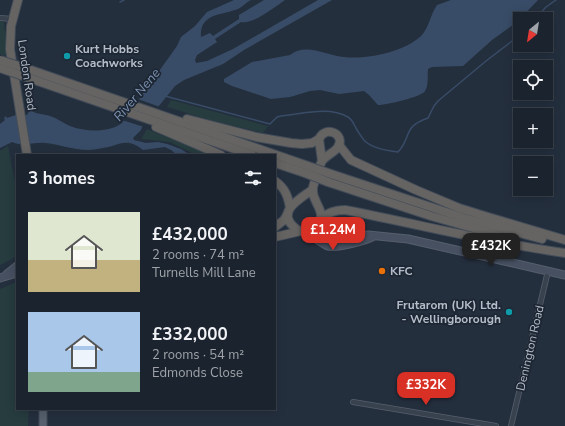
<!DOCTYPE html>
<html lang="en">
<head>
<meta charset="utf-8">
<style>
	body { margin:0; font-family:"Nunito Sans",sans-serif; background:#242b36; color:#f1f3f6; height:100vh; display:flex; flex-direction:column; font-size:15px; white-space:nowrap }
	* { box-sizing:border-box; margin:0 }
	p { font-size:13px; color:#a0a4aa }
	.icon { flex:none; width:22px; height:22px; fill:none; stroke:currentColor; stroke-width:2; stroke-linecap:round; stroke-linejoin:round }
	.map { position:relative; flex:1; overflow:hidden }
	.side { position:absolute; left:16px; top:154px; width:260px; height:256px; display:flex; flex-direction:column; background:#1b232e; border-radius:0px; box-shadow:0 2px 10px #0003,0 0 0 1px #39404a }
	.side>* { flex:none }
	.needle { width:26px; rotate:210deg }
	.controls { position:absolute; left:513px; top:12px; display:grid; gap:8px }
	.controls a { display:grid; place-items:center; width:40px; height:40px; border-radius:0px; background:#1b232e; box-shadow:0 2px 10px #0003,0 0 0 1px #39404a; font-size:20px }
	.price { position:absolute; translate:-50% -34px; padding:0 9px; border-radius:8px; background:#d93025; color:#fff; font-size:13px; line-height:26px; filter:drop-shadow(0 1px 2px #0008) }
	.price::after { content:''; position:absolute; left:50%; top:24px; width:12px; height:9px; margin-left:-6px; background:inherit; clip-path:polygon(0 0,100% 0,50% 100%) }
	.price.selected { background:#222; color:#fff }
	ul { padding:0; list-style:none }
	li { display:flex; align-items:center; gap:12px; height:100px; padding:0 12px }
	li span { display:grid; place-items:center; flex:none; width:112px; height:80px; border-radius:0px; color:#555 }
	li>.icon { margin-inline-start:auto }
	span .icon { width:48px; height:48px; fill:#fffc; stroke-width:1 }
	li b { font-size:17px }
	h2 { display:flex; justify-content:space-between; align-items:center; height:48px; padding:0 12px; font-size:17px }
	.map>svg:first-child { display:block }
</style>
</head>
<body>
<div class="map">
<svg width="565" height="426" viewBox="0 0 565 426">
	<rect width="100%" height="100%" fill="#242f3e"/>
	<!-- green -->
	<g fill="#263c3f">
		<polygon points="0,21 4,22 6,41 6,56 0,54"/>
		<polygon points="171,100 268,126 263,133 210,120 167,107"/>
		<polygon points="147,129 211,155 194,155 192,153 170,142 141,139"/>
		<polygon points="8,146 17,193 17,255 12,259 0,265 0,151"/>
		<polygon points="17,282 17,409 29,409 28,426 0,426 0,289"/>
	</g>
	<!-- water -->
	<g fill="#394c67">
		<path d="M234,0H251C246,2 243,7 238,9C223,15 199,13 201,37L210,33L213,36L239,19V15L264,0H285C275,7 252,25 241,22L215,39L217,42L197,55L195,60L196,63L207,61L233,49L318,0H332L244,50L223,64L184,80L175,86L142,127L141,130L133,138L134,140L146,143L158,142L167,144L181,149L190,155H177L171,150L165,147L143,150C133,142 127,141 115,145C111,147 93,150 88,150C73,150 59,144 45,143C33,142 23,147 12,142L0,148V124L5,120L4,118L6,116L7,118L16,115H27L30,110C35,114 43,114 50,116C57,118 63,123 70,126C85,132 109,133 122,123L177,46L181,37L195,26L207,12Z"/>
		<path d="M451,0H538L517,22L492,40L463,66L432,67L428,69C427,76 429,85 425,91C422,97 385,105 378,105L369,95L364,91L339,94L320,90L310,91L290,97L271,99L232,86L224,82V79L252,62L290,55C306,42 327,56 344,57C365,60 403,52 420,37C429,29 430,15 437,5Z"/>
	</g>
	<!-- pier -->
	<polygon fill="#242f3e" points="138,99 160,107 144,127 122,120"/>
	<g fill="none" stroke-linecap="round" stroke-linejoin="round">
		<!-- stream -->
		<g stroke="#394c67" stroke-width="1.5">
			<polyline points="120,2 124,0"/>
			<polyline points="535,19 546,7 556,0"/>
			<path d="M165,96L270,124L277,117L281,116C302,114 329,106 348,117C353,120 354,125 357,130C360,134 362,139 366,142C373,148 389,151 398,152C412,137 402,127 428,118L434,106L438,101L486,61L520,35"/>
		</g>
		<!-- minor casing -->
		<g stroke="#565f6c" stroke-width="6">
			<g id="minor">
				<polyline points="0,18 12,19"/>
				<polyline points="353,402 496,426"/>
				<polyline points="511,426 548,271"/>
			</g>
		</g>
		<!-- secondary casing -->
		<g stroke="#565f6c" stroke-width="9">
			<g id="secondary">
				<path d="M319,224C319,233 325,238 333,241L368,235L408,239L565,275"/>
				<path d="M304,231C311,235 323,244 328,246C337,248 366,241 374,236"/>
				<polyline points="7,274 17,266"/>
				<polyline points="0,278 17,273"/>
			</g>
		</g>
		<!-- primary casing -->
		<g stroke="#414a57" stroke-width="9">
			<polyline id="primary" points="43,426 43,409"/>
		</g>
		<!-- trunk casing -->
		<g stroke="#434c59" stroke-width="10">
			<g id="trunk">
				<polyline points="18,0 11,26 10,49 27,155"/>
				<polyline points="25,68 308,166"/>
				<polyline points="26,77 252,155"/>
				<polyline points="187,119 256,137 291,143 302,144 312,143 319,139"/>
				<polyline points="156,127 221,155"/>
				<polyline points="339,145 351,160 416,190 459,208 488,217 565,240"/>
				<polyline points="275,163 305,173"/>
				<polyline points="331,174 464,218 542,239"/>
				<path d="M275,181C285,188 288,196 290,208"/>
				<polyline points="328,182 431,216 515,240"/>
				<path d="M313,189C302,198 275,211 294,227C298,231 303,232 308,231C312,230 316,228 318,224C328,211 310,201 313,187C315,181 319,166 322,161C326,155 334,153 338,147C346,135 326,124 319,139L322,161"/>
				<path d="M321,220C327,212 335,210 345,210C418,224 491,243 565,253"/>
				<polyline points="275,227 284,220 288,213"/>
				<polyline points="275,237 301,231"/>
			</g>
		</g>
		<!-- minor -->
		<use href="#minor" stroke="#38414e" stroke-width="4.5"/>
		<!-- secondary -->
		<use href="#secondary" stroke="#465061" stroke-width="7"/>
		<!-- primary -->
		<use href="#primary" stroke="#56606e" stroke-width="7"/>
		<!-- trunk -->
		<use href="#trunk" stroke="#656462" stroke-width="8"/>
		<!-- trunk-bridge casing -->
		<g stroke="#434c59" stroke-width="10" stroke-linecap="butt">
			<g id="trunk-bridge">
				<polyline points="0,60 25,68"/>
				<polyline points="0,68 26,77"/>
				<polyline points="308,166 331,174"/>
				<polyline points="305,173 328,182"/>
			</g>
		</g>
		<!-- trunk-bridge -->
		<use href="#trunk-bridge" stroke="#656462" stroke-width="8"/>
	</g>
	<!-- markers -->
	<g fill="#0f9aa8" stroke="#1d2633" stroke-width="1.5">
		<circle cx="67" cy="56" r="4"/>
		<circle cx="509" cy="312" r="4"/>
	</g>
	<circle fill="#e8710a" stroke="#1d2633" stroke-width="1.5" cx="382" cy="271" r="4"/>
	<g text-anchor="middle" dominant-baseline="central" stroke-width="3.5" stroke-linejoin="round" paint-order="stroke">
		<!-- poi labels -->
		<g font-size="12" font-weight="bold" fill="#b4bcc9" stroke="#1d2633" text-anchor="start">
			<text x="75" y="49">Kurt Hobbs<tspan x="75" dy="14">Coachworks</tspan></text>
			<text x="390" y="271">KFC</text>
			<text x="501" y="305" text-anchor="end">Frutarom (UK) Ltd.<tspan x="501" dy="14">- Wellingborough</tspan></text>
		</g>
		<!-- street labels -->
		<g font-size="12" fill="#b4bcc9" stroke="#1d2633">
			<text transform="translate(27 75) rotate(82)">London Road</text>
			<text transform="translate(530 348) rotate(-77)">Denington Road</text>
		</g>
		<!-- water labels -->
		<g font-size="13" font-style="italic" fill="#7c92b1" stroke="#1d2633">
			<text transform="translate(137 95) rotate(-50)">River Nene</text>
		</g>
	</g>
</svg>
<div class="controls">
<a><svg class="needle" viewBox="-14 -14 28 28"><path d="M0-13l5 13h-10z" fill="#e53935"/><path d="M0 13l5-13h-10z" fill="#a0a4aa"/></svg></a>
<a><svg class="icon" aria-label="locate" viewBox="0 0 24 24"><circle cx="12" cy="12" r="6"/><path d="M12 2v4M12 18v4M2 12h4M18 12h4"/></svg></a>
<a>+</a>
<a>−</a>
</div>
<b class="price" style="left:333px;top:251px">£1.24M</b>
<b class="price selected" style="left:491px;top:267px">£432K</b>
<b class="price" style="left:426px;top:406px">£332K</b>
<section class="side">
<h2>3 homes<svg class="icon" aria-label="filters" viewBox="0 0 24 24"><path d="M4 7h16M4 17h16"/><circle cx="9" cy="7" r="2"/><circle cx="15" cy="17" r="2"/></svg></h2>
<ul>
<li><span style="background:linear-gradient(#dfe7d0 60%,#c2b280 0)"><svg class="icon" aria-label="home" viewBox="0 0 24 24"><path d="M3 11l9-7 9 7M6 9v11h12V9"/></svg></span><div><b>£432,000</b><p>2 rooms · 74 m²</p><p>Turnells Mill Lane</p></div></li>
<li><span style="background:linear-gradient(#a9c7e8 75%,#7fa58c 0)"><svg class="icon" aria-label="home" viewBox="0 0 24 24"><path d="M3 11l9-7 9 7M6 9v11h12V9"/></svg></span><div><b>£332,000</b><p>2 rooms · 54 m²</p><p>Edmonds Close</p></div></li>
</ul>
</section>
</div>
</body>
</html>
